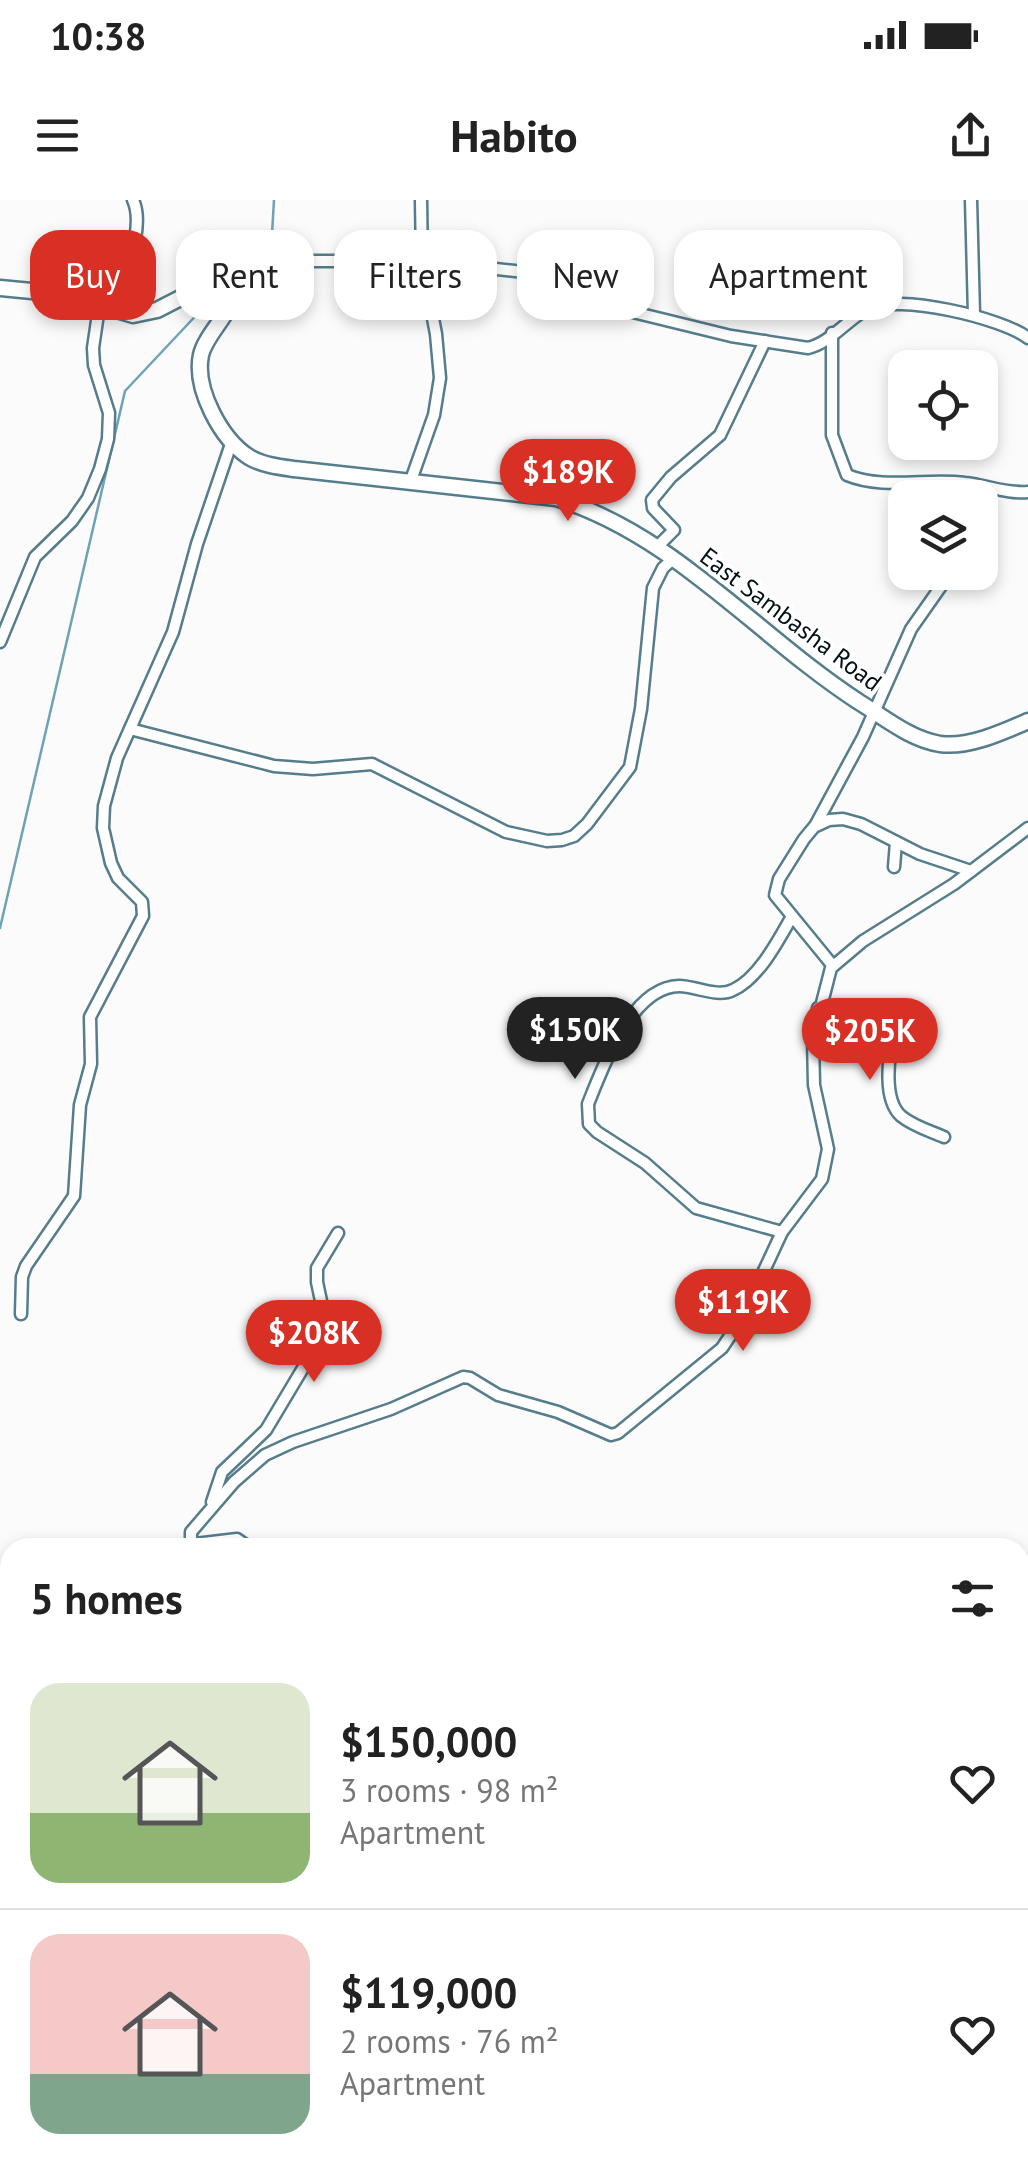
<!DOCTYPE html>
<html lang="en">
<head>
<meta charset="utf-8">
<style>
	body { margin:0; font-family:"PT Sans",sans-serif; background:#f2f2f2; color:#222; height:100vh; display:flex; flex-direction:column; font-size:38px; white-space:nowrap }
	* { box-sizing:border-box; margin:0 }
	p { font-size:32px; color:#767676 }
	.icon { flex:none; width:55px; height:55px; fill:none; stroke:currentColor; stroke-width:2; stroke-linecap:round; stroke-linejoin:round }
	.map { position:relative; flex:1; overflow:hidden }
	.sheet { position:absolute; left:0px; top:1338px; width:1030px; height:642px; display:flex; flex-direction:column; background:#fff; border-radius:30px 30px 0 0; box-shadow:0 5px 15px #0003 }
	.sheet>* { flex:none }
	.banner { position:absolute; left:30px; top:30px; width:970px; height:90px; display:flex; gap:20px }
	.tools { position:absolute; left:888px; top:150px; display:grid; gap:20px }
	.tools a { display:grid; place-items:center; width:110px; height:110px; border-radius:20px; background:#fff; box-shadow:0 5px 15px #0003; font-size:50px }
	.price { position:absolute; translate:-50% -85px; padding:0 22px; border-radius:35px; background:#d93025; color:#fff; font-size:32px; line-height:65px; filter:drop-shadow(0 2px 5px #0008) }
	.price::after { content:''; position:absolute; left:50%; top:60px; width:30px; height:22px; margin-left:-15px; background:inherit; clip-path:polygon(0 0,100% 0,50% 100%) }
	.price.on { background:#222; color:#fff }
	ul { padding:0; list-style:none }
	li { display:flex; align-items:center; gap:30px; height:250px; padding:0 30px }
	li+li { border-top:2px solid #e0e0e0 }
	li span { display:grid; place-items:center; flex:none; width:280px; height:200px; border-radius:30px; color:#555 }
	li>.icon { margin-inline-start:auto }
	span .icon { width:120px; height:120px; fill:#fffc; stroke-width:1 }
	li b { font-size:42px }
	h2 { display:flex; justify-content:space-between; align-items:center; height:120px; padding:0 30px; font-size:42px }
	.pill { padding:0 35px; border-radius:30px; background:#fff; box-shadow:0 5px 15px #0003; font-size:35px; line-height:90px }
	.pill.on { background:#d93025; color:#fff }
	.status { display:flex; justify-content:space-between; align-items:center; height:70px; padding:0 50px; background:#fff; direction:ltr }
	.status svg { height:28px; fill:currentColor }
	header { display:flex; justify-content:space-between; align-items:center; height:130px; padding:0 30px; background:#fff; font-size:45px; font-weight:800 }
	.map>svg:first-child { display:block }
</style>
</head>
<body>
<div class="status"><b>10:38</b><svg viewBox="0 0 49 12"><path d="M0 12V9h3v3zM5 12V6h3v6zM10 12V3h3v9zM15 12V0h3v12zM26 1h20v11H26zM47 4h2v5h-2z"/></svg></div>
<header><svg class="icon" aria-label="menu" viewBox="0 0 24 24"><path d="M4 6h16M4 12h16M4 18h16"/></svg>Habito<svg class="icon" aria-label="share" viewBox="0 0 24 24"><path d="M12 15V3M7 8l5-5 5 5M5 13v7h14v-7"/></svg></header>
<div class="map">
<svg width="1028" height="1978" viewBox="0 0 1028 1978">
	<rect width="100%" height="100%" fill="#fbfbfb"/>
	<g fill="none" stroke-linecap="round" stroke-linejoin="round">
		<!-- stream -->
		<g stroke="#6ea2b4" stroke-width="2.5">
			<polyline points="231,77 272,34 274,0"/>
			<polyline points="0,728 125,191 219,91"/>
		</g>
		<!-- street casing -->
		<g stroke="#567d8b" stroke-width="15">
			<g id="street">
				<polyline points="971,0 974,114"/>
				<path d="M262,61H422L524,72L548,78L600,104L731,136L808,148C830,143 847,120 867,109C897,93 1002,118 1028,138"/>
				<path d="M90,101L121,86C129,62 144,24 133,0"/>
				<path d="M832,133V235L847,275C883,290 927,278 965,283C986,285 1007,294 1028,292"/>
				<polyline points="410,283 434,215 440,178 436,134 422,61 421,0"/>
				<polyline points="658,346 674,330 653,308 652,300 671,277 720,235 765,141"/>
				<polyline points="0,442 35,357 72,321 88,298 100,269 108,239 109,213 94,165 93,148 98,114 105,109"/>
				<polyline points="130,529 274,566 313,569 372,564 506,632 547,641 562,640 574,636 587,624 630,567 641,509 653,388 663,368 674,358"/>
				<polyline points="815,626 863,537 911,429 951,372"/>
				<polyline points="894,667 896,642"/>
				<polyline points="833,766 775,695 779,679 804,639 814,627 829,620 843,619 861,624 920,654 971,671"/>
				<path d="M818,808L891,817L894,822C891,847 880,897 901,916C913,926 930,931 944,937"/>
				<path d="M782,1032L696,1008L645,963L597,932L589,924L588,904C603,867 631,787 679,786C696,786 717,798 733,790C758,779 778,741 791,718"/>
				<polyline points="21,1114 22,1077 26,1066 74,996 80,905 91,864 90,817 143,716 142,702 118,678 111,663 103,628 104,606 117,558 173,432 197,344 232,241"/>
				<polyline points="212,1302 222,1272 266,1230 318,1143 325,1120 317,1082 317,1068 338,1033"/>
				<polyline points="250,1348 237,1339 195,1344 191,1342 191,1332 234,1282 265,1255 293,1242 391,1209 463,1177 470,1178 498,1195 558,1212 611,1235 618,1233 722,1148 742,1118 782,1032 822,979 828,949 814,885 813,838 831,768 863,741 954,684 1028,628"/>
				<polyline points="0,1718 10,1713"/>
				<polyline points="0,1770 10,1769"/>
				<polyline points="557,1970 569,1978"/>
				<polyline points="815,1970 821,1978"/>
				<polyline points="139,1978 141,1970"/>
				<polyline points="473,1978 479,1970"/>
			</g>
		</g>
		<!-- secondary casing -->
		<g stroke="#567d8b" stroke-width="19">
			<g id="secondary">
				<path d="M0,88L63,94L133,115L157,110L196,90L230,81C245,103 207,129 201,155C194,189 221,239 249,257C262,265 279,267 294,269L556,298C675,335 757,436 859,502C885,518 910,539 940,544C968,548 1003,532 1028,521"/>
				<polyline points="1020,1945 1028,1941"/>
				<polyline points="957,1978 972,1970"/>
			</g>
		</g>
		<!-- street -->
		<use href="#street" stroke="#fff" stroke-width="10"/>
		<!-- secondary -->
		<use href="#secondary" stroke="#fff" stroke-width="14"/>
	</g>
	<g text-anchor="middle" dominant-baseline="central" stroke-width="8" stroke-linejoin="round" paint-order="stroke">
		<!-- street labels -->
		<g font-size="25" fill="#021015" stroke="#fff">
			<text transform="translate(791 419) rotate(37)">East Sambasha Road</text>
		</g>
	</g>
</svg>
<div class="tools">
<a><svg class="icon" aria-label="locate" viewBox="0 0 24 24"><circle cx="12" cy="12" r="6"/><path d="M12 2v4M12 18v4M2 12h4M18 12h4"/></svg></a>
<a><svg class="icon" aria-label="layers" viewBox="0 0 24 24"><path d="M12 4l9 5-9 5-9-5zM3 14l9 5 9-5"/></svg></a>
</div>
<b class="price" style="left:568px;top:324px">$189K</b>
<b class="price on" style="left:575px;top:882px">$150K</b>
<b class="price" style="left:870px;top:883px">$205K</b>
<b class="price" style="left:743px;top:1154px">$119K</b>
<b class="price" style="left:314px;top:1185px">$208K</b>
<div class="banner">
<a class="pill on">Buy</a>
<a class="pill">Rent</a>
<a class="pill">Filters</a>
<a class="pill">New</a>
<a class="pill">Apartment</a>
</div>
<section class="sheet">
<h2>5 homes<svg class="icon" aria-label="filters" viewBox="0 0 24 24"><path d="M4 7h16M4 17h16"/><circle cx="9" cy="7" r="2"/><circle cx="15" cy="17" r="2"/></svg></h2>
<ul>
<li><span style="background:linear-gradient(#dfe7d0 65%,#8fb573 0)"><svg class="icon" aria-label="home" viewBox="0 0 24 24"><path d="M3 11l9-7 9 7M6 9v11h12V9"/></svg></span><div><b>$150,000</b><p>3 rooms · 98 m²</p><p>Apartment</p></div><svg class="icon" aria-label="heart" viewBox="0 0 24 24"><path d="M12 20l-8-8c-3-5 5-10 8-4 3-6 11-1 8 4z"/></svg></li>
<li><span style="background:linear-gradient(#f6c9c9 70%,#7fa58c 0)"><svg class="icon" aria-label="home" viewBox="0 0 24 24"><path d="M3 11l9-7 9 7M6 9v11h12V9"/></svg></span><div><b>$119,000</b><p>2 rooms · 76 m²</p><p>Apartment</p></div><svg class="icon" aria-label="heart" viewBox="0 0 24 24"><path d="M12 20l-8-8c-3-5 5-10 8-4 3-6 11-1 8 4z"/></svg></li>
</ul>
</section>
</div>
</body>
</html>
